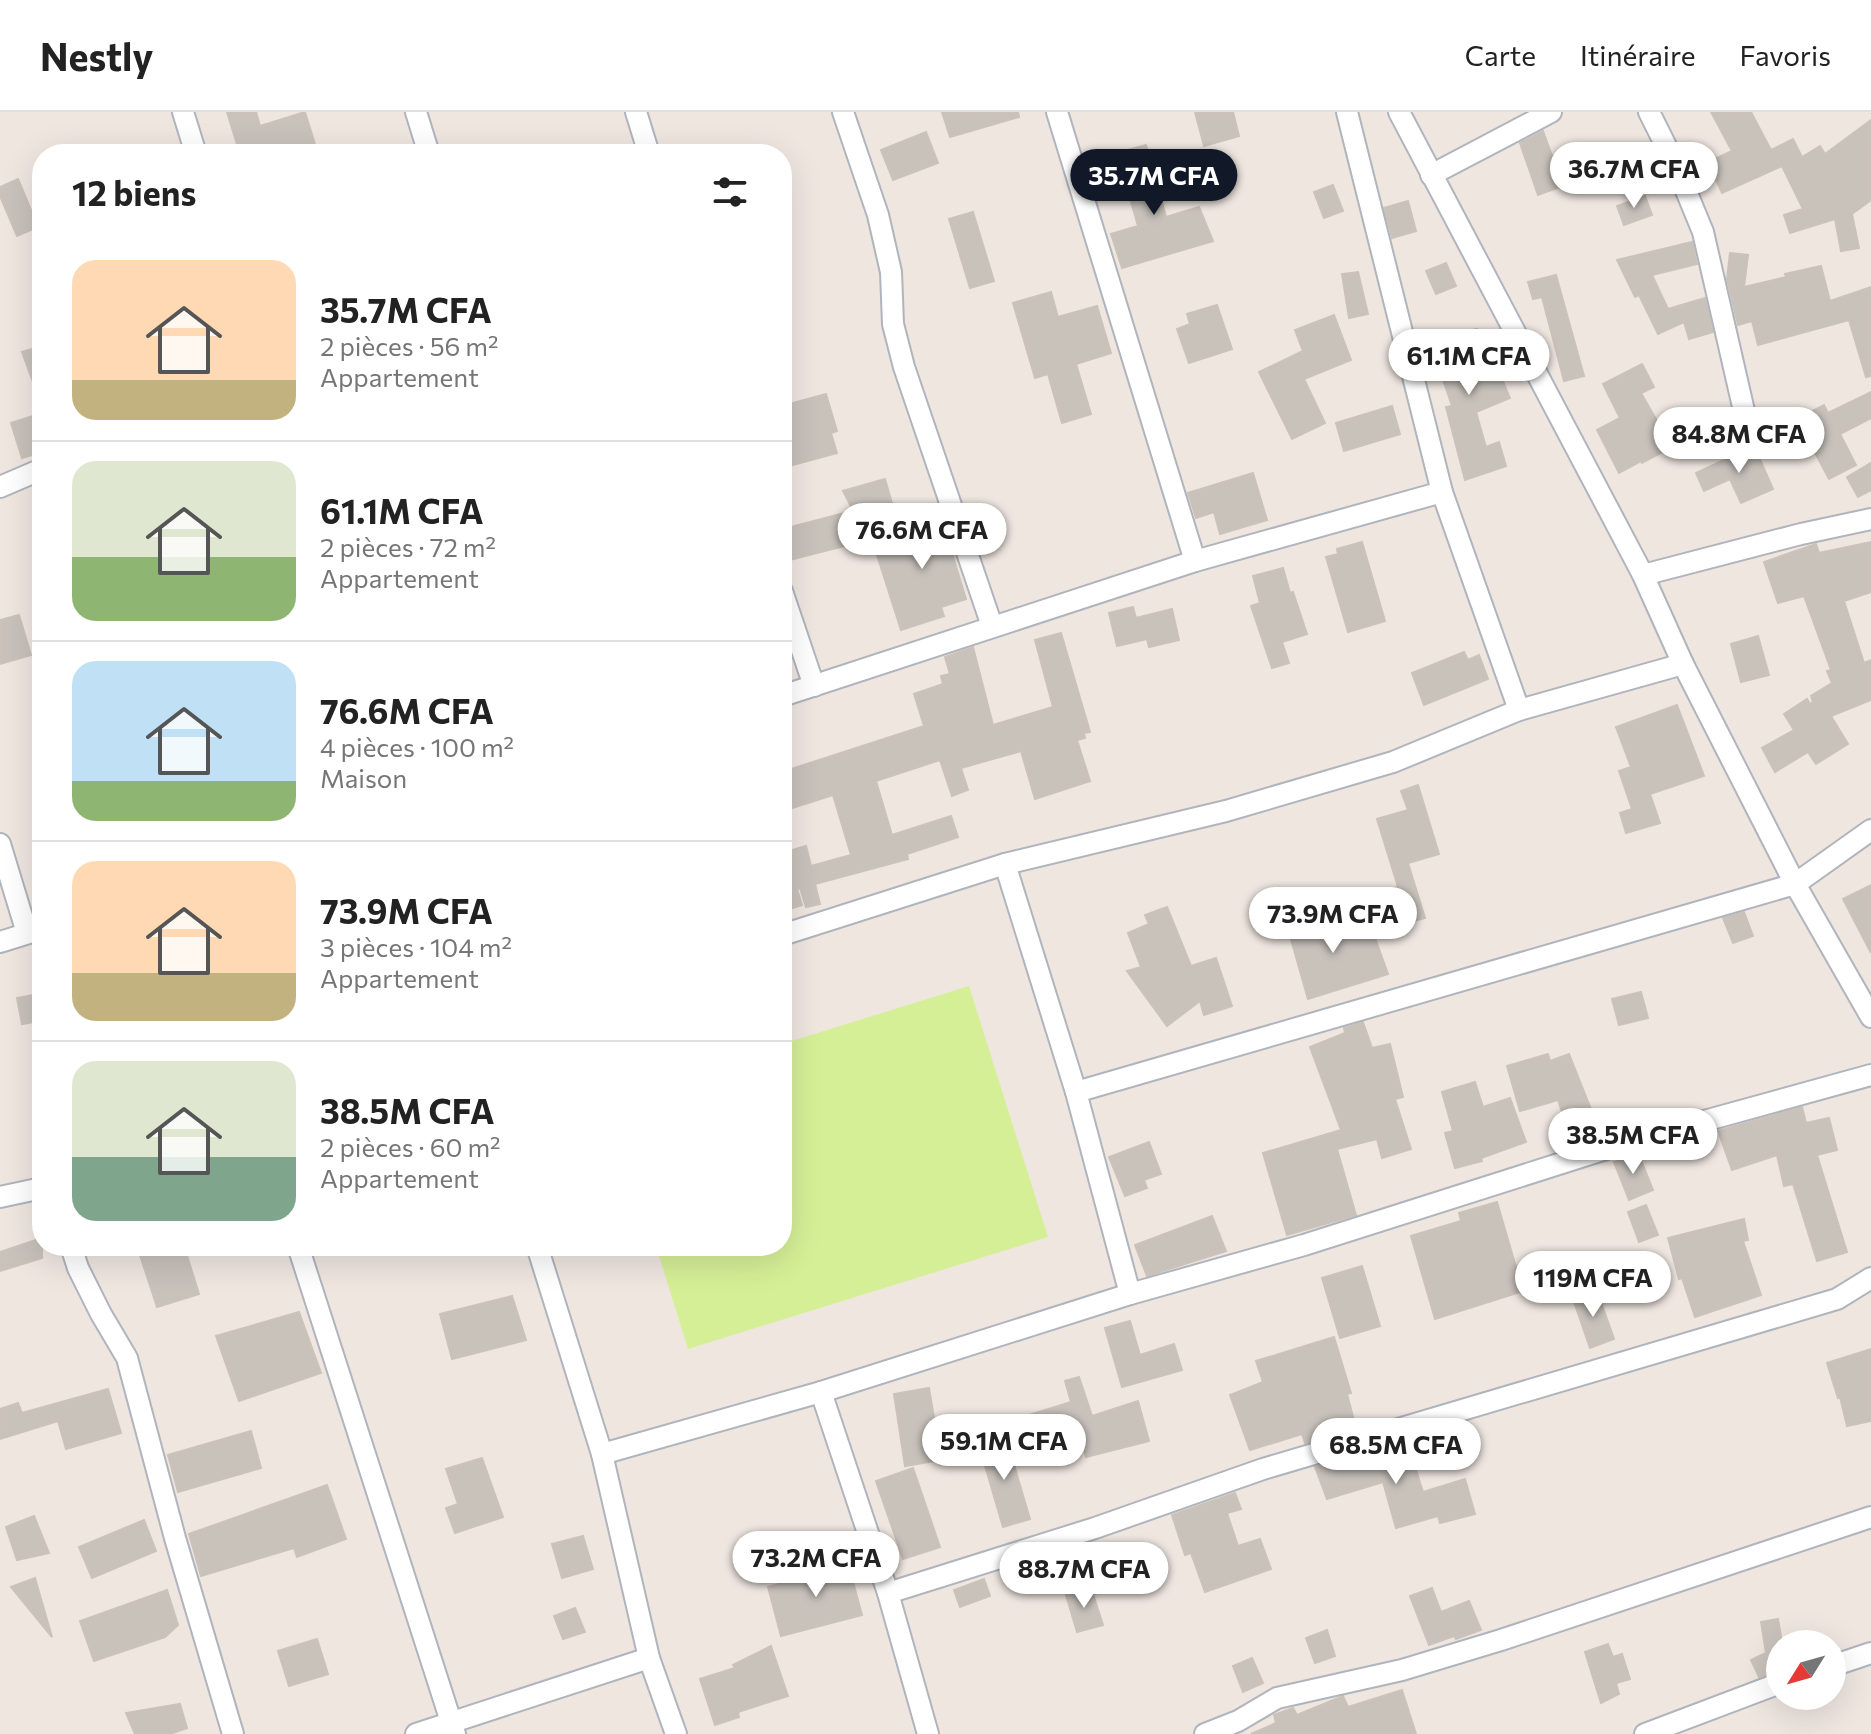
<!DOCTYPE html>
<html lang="fr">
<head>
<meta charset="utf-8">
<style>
	body { margin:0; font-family:Commissioner,sans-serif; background:#f2f2f2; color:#222; height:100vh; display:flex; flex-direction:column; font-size:30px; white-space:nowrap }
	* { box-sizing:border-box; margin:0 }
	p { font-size:26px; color:#767676 }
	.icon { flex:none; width:44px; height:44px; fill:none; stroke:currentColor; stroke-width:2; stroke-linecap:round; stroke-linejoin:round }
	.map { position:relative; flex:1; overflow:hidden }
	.details { position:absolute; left:32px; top:32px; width:760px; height:1112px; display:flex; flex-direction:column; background:#fff; border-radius:32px; box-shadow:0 8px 32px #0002 }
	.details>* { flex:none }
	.needle { width:52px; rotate:233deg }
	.fabs { position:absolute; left:1766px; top:1518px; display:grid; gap:16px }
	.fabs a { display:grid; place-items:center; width:80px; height:80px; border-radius:50%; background:#fff; box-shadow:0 8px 32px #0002; font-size:40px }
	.price { position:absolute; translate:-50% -68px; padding:0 18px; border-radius:28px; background:#fff; color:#222; font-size:26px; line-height:52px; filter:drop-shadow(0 2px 4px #0008) }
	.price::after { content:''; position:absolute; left:50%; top:48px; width:24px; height:18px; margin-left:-12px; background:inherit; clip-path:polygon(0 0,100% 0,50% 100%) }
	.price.current { background:#111827; color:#fff }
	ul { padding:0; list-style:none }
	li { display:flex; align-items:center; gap:24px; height:200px; padding:0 40px }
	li+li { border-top:2px solid #e0e0e0 }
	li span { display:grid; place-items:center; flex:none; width:224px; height:160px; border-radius:24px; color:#555 }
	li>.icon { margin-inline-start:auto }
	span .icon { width:96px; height:96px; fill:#fffc; stroke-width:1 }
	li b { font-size:34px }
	h2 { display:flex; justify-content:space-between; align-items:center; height:96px; padding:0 40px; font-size:34px }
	header { display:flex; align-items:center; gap:48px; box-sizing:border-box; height:112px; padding:0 40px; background:#fff; border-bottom:2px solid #e0e0e0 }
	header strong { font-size:38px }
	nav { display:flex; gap:44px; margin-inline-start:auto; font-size:28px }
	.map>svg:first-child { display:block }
</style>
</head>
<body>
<header>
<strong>Nestly</strong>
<nav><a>Carte</a><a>Itinéraire</a><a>Favoris</a></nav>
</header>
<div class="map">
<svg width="1871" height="1622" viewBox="0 0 1871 1622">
	<rect width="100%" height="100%" fill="#efe6e0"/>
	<!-- pitch -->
	<polygon fill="#d5ef96" points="969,874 1048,1125 688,1237 656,1134 782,1134 782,932"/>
	<!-- building -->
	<g fill="#c8c2bb" stroke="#cbc2b9" stroke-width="2">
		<polygon points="227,0 256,0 260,14 305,0 318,42 240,42"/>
		<polygon points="942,0 1018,0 1019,5 950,25"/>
		<polygon points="1195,0 1233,0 1239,24 1204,34"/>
		<polygon points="1711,0 1751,0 1771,38 1793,27 1802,45 1820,34 1825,42 1871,8 1871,88 1852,102 1859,136 1841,139 1835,107 1790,121 1784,103 1803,97 1782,54 1722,81 1708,50 1732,39"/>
		<polygon points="1543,19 1563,74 1538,83 1520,31"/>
		<polygon points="926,20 938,51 893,68 881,38"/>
		<polygon points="1146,33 1166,105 1199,95 1213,129 1122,156 1111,122 1138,114 1117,41"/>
		<polygon points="18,67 38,115 17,124 0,84 0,75"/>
		<polygon points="1333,73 1343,99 1324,106 1314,80"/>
		<polygon points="1645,84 1652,103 1624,113 1617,94"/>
		<polygon points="1408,89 1416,119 1392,126 1384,96"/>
		<polygon points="973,100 994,169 970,176 949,107"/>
		<polygon points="1692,130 1697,152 1652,163 1668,197 1705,186 1713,220 1689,227 1684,210 1658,222 1639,183 1635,185 1617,148"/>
		<polygon points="1730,141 1748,143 1744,175 1786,165 1785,162 1821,154 1830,189 1871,175 1871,264 1866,265 1849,208 1758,233 1752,209 1738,213 1727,167"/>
		<polygon points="1446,151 1456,174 1436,182 1426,159"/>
		<polygon points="1358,160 1368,202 1349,206 1342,162"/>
		<polygon points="1556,163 1584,264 1564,269 1542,185 1533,187 1528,170"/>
		<polygon points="1051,180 1058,205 1097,194 1111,241 1076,252 1091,302 1062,311 1048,262 1035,266 1013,191"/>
		<polygon points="1217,193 1232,237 1189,251 1177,217 1190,212 1187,202"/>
		<polygon points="1334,203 1351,248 1304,267 1325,311 1292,327 1259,260 1303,239 1295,218"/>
		<polygon points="1477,217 1488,254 1495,251 1510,286 1476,300 1486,335 1499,330 1506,354 1465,368 1446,295 1452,294 1435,244 1428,246 1423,229"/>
		<polygon points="42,234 42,289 40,289 22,240"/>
		<polygon points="1642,252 1654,275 1641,281 1672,335 1642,351 1641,349 1619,361 1597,318 1620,306 1603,272"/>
		<polygon points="1871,280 1871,306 1840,322 1856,353 1829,367 1797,307 1824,293 1828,301"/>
		<polygon points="826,282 837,319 831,321 837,341 782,356 782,294"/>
		<polygon points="1392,294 1400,322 1344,339 1336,311"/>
		<polygon points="42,301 42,340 22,346 11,311"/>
		<polygon points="1754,334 1773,377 1741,391 1730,367 1704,379 1696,361"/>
		<polygon points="1871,351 1871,378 1858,385 1847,365"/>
		<polygon points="1253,361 1267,408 1220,422 1214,400 1196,406 1188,381"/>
		<polygon points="885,367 895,402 860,412 843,379"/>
		<polygon points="937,392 966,487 941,495 944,504 901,518 877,443 913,432 902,402"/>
		<polygon points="852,399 860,430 782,450 782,431 790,429 787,416"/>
		<polygon points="1362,430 1385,509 1348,520 1326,445 1338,442 1337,437"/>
		<polygon points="1871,430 1871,480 1844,489 1864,551 1871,548 1871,588 1831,604 1848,632 1816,652 1808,640 1775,660 1762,636 1794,618 1784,602 1807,587 1810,592 1813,590 1811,584 1832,571 1827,559 1831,558 1804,484 1778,491 1764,450 1816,432 1819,441"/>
		<polygon points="1283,456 1290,481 1293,480 1307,522 1282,530 1289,551 1272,556 1251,494 1260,491 1253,464"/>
		<polygon points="1133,495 1136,506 1172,497 1179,528 1149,535 1147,527 1117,534 1109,501"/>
		<polygon points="19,503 31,543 0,552 0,508"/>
		<polygon points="1061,521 1090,620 1084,621 1085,626 1077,628 1090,669 1035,687 1021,639 961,656 968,678 952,684 940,648 876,669 892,723 951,704 958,725 907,742 908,747 815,772 820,792 806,795 800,776 797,777 802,793 786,798 782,787 782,742 785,742 789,754 793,753 789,739 806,734 811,754 851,743 833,683 786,698 782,685 782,660 924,614 914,582 943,572 941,564 950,562 945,545 973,535 993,613 1053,595 1035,528"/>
		<polygon points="1758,524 1769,563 1741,570 1731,532"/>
		<polygon points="1464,540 1468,548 1479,543 1488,567 1424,593 1412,561"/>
		<polygon points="1677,593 1704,664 1650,682 1660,711 1626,721 1620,701 1632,697 1619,659 1631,655 1616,615"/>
		<polygon points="1418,673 1439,742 1408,751 1425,806 1395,814 1384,779 1398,775 1377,707 1408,698 1401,679"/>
		<polygon points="1871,773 1871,841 1843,787"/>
		<polygon points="1315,794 1325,828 1370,812 1388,862 1308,887 1284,803"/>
		<polygon points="1167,795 1191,854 1216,846 1232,894 1204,903 1200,889 1167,914 1127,859 1141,855 1128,821 1149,812 1145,803"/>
		<polygon points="1744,800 1753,824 1733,831 1723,806"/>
		<polygon points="1641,880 1648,906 1619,913 1612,887"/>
		<polygon points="34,883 40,909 22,912 17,886"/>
		<polygon points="1363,910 1372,936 1390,932 1403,985 1395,987 1411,1037 1382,1046 1377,1027 1337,1037 1356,1103 1287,1123 1263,1041 1341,1018 1310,935 1345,921 1344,916"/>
		<polygon points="1548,942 1550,949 1569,942 1598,1015 1570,1024 1558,988 1520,999 1507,954"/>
		<polygon points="1475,970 1483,995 1510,986 1526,1030 1481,1046 1482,1049 1455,1056 1445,1021 1453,1019 1442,980"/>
		<polygon points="1802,995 1806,1011 1829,1006 1837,1038 1817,1043 1847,1140 1817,1149 1793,1072 1784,1074 1777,1043 1732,1058 1718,1019"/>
		<polygon points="1149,1030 1161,1062 1144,1068 1147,1076 1125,1084 1109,1045"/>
		<polygon points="1638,1041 1653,1078 1629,1088 1614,1050"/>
		<polygon points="1497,1090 1523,1179 1435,1207 1411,1124 1461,1109 1459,1101"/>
		<polygon points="1646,1093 1658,1123 1639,1130 1628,1100"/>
		<polygon points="1212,1104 1226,1139 1147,1164 1135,1133"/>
		<polygon points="1744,1107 1748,1128 1743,1129 1761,1183 1695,1205 1682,1166 1679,1167 1668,1126"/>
		<polygon points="42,1126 42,1146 0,1159 0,1140"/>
		<polygon points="137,1134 184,1134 199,1182 157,1195"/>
		<polygon points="1362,1154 1380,1214 1340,1226 1322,1166"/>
		<polygon points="1597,1179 1614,1227 1590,1236 1573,1187"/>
		<polygon points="512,1184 526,1228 452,1247 440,1202"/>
		<polygon points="299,1200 321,1261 239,1289 216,1224"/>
		<polygon points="1130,1209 1140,1243 1174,1232 1182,1258 1122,1275 1105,1216"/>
		<polygon points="1334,1225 1351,1281 1347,1282 1356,1316 1305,1331 1302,1322 1250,1338 1230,1283 1263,1270 1256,1249"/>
		<polygon points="1871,1237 1871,1309 1847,1314 1840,1285 1838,1286 1827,1251"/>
		<polygon points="1079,1265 1092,1304 1138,1289 1149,1329 1086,1345 1075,1306 1030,1318 1026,1304 1071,1290 1065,1269"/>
		<polygon points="929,1276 941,1348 905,1354 894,1282"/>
		<polygon points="108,1277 121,1321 66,1337 58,1309 0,1327 0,1297 18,1291 22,1301"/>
		<polygon points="251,1319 261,1356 178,1380 168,1343"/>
		<polygon points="1006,1326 1030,1407 1003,1415 979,1333"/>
		<polygon points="1398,1330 1402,1342 1410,1339 1423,1380 1465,1367 1475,1402 1440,1411 1438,1404 1396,1416 1383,1370 1327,1387 1315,1355"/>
		<polygon points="482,1346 503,1405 455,1421 446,1396 458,1392 446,1357"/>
		<polygon points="913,1356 940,1435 903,1447 876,1369"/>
		<polygon points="327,1373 346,1427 297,1445 294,1436 201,1464 189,1422"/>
		<polygon points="1235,1381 1241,1397 1227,1401 1238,1434 1260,1427 1271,1457 1205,1480 1191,1441 1185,1443 1172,1403"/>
		<polygon points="34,1404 49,1441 17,1448 6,1415"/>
		<polygon points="144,1408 156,1439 92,1466 79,1435"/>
		<polygon points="583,1424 593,1457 562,1466 552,1432"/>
		<polygon points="846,1444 862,1503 781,1524 768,1475 826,1459 823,1451"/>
		<polygon points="35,1466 52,1525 11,1475"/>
		<polygon points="984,1467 990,1484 960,1495 954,1478"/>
		<polygon points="1091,1476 1103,1513 1077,1520 1066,1483"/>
		<polygon points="1432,1476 1441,1500 1469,1489 1481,1518 1456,1527 1454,1524 1429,1533 1410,1484"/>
		<polygon points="167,1478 178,1513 165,1525 94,1549 80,1509"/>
		<polygon points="575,1496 585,1520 563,1527 554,1504"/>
		<polygon points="1778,1507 1782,1530 1780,1558 1759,1565 1751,1548 1766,1541 1761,1510"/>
		<polygon points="1327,1518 1335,1544 1315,1551 1306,1526"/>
		<polygon points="317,1527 328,1562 289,1574 278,1539"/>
		<polygon points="1608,1532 1613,1545 1622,1542 1630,1567 1616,1571 1619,1582 1601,1591 1585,1540"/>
		<polygon points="771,1534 788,1584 738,1600 739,1605 715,1613 700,1567 735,1556 733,1553"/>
		<polygon points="1252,1546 1263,1571 1243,1580 1233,1554"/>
		<polygon points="1402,1578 1416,1622 1251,1622 1276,1611 1274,1603 1293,1596 1297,1603 1343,1584 1348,1595"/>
		<polygon points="180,1592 187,1616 170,1622 135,1622 126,1601"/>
	</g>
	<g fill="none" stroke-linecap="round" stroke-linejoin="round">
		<!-- minor casing -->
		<g stroke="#b0b4bd" stroke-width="24">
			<g id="minor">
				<polyline points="183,0 196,42"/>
				<polyline points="416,0 429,42"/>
				<polyline points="636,0 649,42"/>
				<polyline points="843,0 878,103 891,160 893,212 904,255 992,514"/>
				<polyline points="1057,0 1195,449"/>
				<polyline points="1347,0 1442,380 1519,598"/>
				<polyline points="1399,0 1643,463 1683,552 1795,772 1871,905"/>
				<polyline points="1649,0 1675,52 1703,120 1744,299"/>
				<polyline points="1431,63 1551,0"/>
				<polyline points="0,375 42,357"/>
				<polyline points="1643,463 1801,422 1871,407"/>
				<polyline points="782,479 814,574"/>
				<polyline points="782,584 1195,449 1442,380"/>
				<polyline points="0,732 27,821"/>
				<polyline points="1005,752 1076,980 1130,1182"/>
				<polyline points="782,823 1005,752 1226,699 1393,650 1519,598 1683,552"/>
				<polyline points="0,830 42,817"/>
				<polyline points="1076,980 1795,772 1871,718"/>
				<polyline points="0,1085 42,1076"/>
				<polyline points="71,1134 78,1156 101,1202 127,1246 175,1426 233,1622"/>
				<polyline points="298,1134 455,1622"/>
				<polyline points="537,1134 602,1342 649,1546 676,1622"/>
				<polyline points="821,1280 888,1481 928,1622"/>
				<polyline points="602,1342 821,1280 1130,1182 1304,1133 1628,1030 1871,963"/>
				<polyline points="888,1481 1095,1416 1263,1357 1837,1187 1871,1166"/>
				<polyline points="1832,1554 1871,1541"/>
				<polyline points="416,1622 649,1546"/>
				<polyline points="1205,1622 1238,1609 1277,1586 1402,1558 1501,1528 1871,1405"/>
				<polyline points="1645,1622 1780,1571"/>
			</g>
		</g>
		<!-- minor -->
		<use href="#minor" stroke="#fff" stroke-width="20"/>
	</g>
</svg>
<div class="fabs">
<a><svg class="needle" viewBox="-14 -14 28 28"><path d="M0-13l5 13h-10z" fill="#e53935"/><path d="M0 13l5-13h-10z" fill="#767676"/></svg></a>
</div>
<b class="price" style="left:1634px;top:98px">36.7M CFA</b>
<b class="price current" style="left:1154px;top:105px">35.7M CFA</b>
<b class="price" style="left:1469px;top:285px">61.1M CFA</b>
<b class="price" style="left:1739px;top:363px">84.8M CFA</b>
<b class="price" style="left:922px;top:459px">76.6M CFA</b>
<b class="price" style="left:1333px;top:843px">73.9M CFA</b>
<b class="price" style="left:1633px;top:1064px">38.5M CFA</b>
<b class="price" style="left:1593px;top:1207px">119M CFA</b>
<b class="price" style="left:1004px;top:1370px">59.1M CFA</b>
<b class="price" style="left:1396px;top:1374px">68.5M CFA</b>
<b class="price" style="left:816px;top:1487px">73.2M CFA</b>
<b class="price" style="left:1084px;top:1498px">88.7M CFA</b>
<section class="details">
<h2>12 biens<svg class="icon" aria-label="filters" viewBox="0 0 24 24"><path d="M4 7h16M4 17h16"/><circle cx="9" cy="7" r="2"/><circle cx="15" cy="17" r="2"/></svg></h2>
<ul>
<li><span style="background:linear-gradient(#ffd9b3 75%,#c2b280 0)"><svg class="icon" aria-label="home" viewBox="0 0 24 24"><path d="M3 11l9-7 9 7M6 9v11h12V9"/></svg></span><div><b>35.7M CFA</b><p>2 pièces · 56 m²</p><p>Appartement</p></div></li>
<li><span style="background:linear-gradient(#dfe7d0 60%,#8fb573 0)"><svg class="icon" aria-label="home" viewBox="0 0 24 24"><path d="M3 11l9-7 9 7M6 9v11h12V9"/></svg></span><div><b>61.1M CFA</b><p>2 pièces · 72 m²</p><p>Appartement</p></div></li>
<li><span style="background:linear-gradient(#bfe0f5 75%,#8fb573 0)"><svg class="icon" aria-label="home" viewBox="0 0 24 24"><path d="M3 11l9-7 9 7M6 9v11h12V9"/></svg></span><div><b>76.6M CFA</b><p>4 pièces · 100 m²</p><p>Maison</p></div></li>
<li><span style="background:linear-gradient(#ffd9b3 70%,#c2b280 0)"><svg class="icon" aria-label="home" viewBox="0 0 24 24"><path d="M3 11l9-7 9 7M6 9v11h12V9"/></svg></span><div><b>73.9M CFA</b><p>3 pièces · 104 m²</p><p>Appartement</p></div></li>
<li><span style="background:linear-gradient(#dfe7d0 60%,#7fa58c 0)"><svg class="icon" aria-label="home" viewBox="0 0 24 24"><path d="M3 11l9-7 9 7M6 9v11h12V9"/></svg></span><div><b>38.5M CFA</b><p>2 pièces · 60 m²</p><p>Appartement</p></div></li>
</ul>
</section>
</div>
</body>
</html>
